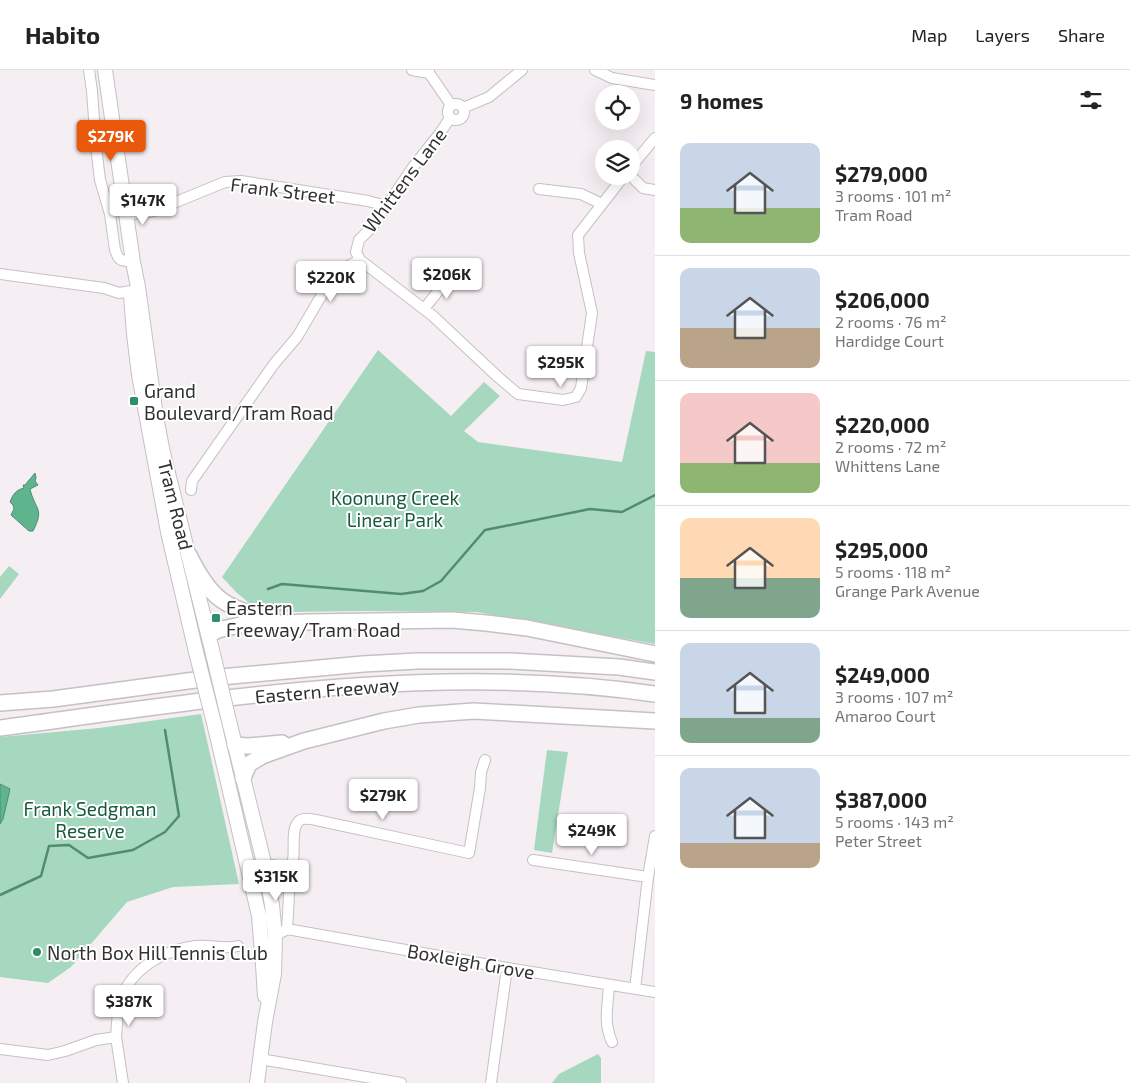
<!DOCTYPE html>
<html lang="en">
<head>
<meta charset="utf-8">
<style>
  :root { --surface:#fff; --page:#f6f6f6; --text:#222; --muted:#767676; --line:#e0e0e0; --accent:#ea580c }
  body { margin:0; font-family:"Exo 2",sans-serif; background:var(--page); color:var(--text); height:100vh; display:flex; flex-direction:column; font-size:19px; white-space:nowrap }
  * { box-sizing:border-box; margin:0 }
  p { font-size:16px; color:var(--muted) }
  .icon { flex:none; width:28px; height:28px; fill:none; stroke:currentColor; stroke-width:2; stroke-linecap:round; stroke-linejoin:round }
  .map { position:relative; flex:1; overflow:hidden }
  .side { display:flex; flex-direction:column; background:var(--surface); width:475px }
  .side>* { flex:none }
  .controls { position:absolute; left:595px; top:15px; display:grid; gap:10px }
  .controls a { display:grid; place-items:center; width:45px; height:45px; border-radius:50%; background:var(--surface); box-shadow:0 5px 20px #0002; font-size:25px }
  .price { position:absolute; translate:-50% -42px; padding:0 11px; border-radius:5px; background:#fff; color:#222; font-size:16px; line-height:32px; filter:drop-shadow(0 1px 2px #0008) }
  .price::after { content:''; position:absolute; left:50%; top:30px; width:15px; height:11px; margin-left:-8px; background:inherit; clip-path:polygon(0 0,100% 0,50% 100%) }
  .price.on { background:var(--accent); color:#fff }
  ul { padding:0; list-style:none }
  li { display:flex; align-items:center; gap:15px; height:125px; padding:0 25px }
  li+li { border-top:1px solid var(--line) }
  li span { display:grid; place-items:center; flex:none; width:140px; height:100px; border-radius:10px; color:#555 }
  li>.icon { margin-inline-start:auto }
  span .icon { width:60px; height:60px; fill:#fffc; stroke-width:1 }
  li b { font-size:21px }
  h2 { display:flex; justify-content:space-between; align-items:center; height:60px; padding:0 25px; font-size:21px }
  header { display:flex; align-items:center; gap:30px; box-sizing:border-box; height:70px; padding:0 25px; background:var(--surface); border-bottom:1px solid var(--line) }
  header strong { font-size:24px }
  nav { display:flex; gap:28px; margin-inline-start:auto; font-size:18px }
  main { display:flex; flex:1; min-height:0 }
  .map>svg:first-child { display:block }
  .green { fill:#a5d8be }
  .water { fill:#5eb48d; stroke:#518c71 }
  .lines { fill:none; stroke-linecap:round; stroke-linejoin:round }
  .stream { stroke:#518c71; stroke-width:2.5 }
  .minor-casing { stroke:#c6c0c4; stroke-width:12 }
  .major-casing { stroke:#c6c0c4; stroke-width:16 }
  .highway-casing { stroke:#c6c0c4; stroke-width:18 }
  .minor { stroke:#fff; stroke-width:10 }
  .major { stroke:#fff; stroke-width:14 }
  .highway { stroke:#fff; stroke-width:15 }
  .major-bridge-casing { stroke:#c6c0c4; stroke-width:16; stroke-linecap:butt }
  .major-bridge { stroke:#fff; stroke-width:14 }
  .poi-dot { fill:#2e8e67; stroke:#fff; stroke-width:2 }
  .labels { text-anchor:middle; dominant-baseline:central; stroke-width:4; stroke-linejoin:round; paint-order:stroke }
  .street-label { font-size:19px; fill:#323031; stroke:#fff }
  .poi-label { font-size:19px; fill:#323031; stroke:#fff; text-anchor:start }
  .park-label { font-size:19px; fill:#17593f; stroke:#fff }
</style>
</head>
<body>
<header>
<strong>Habito</strong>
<nav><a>Map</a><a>Layers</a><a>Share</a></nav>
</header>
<main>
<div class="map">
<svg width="655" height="1013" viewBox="0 0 655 1013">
  <rect width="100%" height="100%" fill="#f5eef2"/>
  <path class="green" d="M 378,280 L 451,346 L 484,312 L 500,326 L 464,361 L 478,372 L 622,392 L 646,281 L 655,282 L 655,574 L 477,542 L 362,541 L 287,542 L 265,540 L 249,533 L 237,523 L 222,507 Z
    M 9,496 L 19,504 L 0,529 L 0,507 Z
    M 201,644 L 239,814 L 173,817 L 127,832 L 71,897 L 48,913 L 0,907 L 0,667 L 99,658 Z
    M 547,680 L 568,682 L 552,783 L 534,780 Z
    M 598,984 L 601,988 L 601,1013 L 552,1013 L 559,1004 Z"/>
  <path class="water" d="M 35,403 L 36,408 L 35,411 L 38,415 L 30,419 C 35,440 45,438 33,461 L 29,461 L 11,445 L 14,439 L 13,435 L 10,432 C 13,424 16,420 24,418 L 23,415 L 25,415 Z
    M 0,714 L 10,719 L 3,749 L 0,754 Z"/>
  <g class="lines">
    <path class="stream" d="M 268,519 L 282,514 L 401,524 L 423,521 L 441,511 L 485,460 L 590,439 L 622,442 L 655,425
      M 0,825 L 41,806 L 49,776 L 69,775 L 88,788 L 133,780 L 165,762 L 179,746 L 165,660"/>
    <defs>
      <path id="minor" d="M 89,0 L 92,21 L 96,76 L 100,110 L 110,144 L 115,180 L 118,187 L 121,190 L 133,192
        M 412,0 L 429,3
        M 429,0 L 429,3 L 451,35
        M 595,0 L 612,8 L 655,15
        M448 42a8 8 0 1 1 16 0a8 8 0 1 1-16 0Z
        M 463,38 L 489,27 L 522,0
        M 631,97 L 655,68
        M 631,106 L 643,118 L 655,120
        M 539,119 L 581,124 L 602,134
        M 126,145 L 154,141 L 225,112 L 241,111 L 368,131 L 386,136
        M 360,190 L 433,246 L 498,307 L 518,324 L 563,330 L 576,327 L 581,318 L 592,243 L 579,183 L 578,165 L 624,106
        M 0,204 L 104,218 L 119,223 L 131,221
        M 424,239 L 451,205
        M 191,420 L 192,411 L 274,294 L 297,267 L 327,216 L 346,197 L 360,190 L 356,182 L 359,170 L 373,156 L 413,97 L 440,63 L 450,48
        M 533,790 L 648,807
        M 265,797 C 275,793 282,796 288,805
        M 287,859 L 507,898 L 655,922
        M 275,866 L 284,861 L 287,859 C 288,845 289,830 289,816 C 289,813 288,808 288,805 C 289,800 293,795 293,790 C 295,780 291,760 298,752 C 302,747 311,749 316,750 L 469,783 L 480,718 L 481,702 L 485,690
        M 609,915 C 608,936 603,952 612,972
        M 635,919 L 648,807 L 655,766
        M 116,967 L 123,1013
        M 0,979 L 48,985 L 65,981 L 96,970 L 116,967 C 117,955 117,942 121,929 C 132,898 164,880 195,876 C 210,874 224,880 238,876
        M 260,989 L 401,1013
        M 491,1013 L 507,898"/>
      <path id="major" d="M 105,0 L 133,192 L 138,217 L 156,347 L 163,383 L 212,580
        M 131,226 L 134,264 L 139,305 L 168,462 L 196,582
        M 230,655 L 265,797 L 272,835 L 275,866 L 274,904 L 265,952 L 257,1013
        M 215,657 L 259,846 L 263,895 L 265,926"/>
      <path id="highway" d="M 189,485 C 210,528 225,540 273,548
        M 209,565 L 218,560 L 240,555 L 307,552 L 452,550 L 486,553 L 527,558 L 655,584
        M 0,633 L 53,629 L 210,608 L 363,594 L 417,591 L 510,591 L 619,597 L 655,602
        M 0,658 C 216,629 437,592 655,624
        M 235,675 L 248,676 L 282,673
        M 243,708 L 249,694 L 262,686 L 304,671 L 384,651 L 419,645 L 474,641 L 655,651"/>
    </defs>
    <use href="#minor" class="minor-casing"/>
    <use href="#major" class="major-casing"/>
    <use href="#highway" class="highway-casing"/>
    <use href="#minor" class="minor"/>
    <use href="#major" class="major"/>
    <use href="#highway" class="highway"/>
    <defs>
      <path id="major-bridge" d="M 212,580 L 230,655
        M 196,582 L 215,657"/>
    </defs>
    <use href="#major-bridge" class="major-bridge-casing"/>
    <use href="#major-bridge" class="major-bridge"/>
  </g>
  <g class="poi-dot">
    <rect x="129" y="326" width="10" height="10" rx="2.5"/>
    <rect x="211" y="543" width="10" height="10" rx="2.5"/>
    <circle cx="37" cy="882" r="5"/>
  </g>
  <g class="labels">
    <g class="street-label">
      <text transform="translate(404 110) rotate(-53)">Whittens Lane</text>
      <text transform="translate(283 120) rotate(7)">Frank Street</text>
      <text transform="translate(176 435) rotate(76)">Tram Road</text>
      <text transform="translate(327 620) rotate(-5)">Eastern Freeway</text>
      <text transform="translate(471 891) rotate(10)">Boxleigh Grove</text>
    </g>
    <g class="poi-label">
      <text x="144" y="320">Grand<tspan x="144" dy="22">Boulevard/Tram Road</tspan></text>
      <text x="226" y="537">Eastern<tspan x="226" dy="22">Freeway/Tram Road</tspan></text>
      <text x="47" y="882">North Box Hill Tennis Club</text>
    </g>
    <g class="park-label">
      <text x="395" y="427">Koonung Creek<tspan x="395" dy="22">Linear Park</tspan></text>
      <text x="90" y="738">Frank Sedgman<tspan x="90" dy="22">Reserve</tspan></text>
    </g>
  </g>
</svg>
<div class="controls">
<a><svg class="icon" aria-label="locate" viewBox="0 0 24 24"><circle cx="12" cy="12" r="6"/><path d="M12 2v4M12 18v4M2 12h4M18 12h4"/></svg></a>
<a><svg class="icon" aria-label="layers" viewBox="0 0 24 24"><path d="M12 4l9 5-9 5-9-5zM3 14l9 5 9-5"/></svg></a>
</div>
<b class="price on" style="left:111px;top:92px">$279K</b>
<b class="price" style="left:143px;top:156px">$147K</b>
<b class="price" style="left:447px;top:230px">$206K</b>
<b class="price" style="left:331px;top:233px">$220K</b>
<b class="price" style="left:561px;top:318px">$295K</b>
<b class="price" style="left:383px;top:751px">$279K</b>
<b class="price" style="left:592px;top:786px">$249K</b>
<b class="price" style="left:276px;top:832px">$315K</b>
<b class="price" style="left:129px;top:957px">$387K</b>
</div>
<section class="side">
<h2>9 homes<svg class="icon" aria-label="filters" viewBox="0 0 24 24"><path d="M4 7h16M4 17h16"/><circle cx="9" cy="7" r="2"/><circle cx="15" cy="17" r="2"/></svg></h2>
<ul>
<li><span style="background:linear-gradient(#c9d6e8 65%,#8fb573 0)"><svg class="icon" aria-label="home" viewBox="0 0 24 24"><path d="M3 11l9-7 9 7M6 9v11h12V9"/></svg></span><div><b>$279,000</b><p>3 rooms · 101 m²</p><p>Tram Road</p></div></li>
<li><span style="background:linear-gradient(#c9d6e8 60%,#b9a48a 0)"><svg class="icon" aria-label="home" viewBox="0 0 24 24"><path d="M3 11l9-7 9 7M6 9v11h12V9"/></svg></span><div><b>$206,000</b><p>2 rooms · 76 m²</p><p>Hardidge Court</p></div></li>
<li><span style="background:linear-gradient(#f6c9c9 70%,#8fb573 0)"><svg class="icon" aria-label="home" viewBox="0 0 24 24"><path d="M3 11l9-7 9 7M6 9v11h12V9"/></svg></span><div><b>$220,000</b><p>2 rooms · 72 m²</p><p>Whittens Lane</p></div></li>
<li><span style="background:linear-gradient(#ffd9b3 60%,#7fa58c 0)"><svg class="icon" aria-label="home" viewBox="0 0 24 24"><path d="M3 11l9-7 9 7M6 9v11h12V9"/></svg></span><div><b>$295,000</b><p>5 rooms · 118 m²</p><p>Grange Park Avenue</p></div></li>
<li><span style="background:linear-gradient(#c9d6e8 75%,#7fa58c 0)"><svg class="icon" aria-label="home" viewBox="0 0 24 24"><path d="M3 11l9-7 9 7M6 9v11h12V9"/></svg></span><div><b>$249,000</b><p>3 rooms · 107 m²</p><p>Amaroo Court</p></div></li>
<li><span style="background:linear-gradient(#c9d6e8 75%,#b9a48a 0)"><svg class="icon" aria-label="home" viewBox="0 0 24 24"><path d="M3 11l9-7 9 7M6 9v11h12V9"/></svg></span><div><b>$387,000</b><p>5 rooms · 143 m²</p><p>Peter Street</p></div></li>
</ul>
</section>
</main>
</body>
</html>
